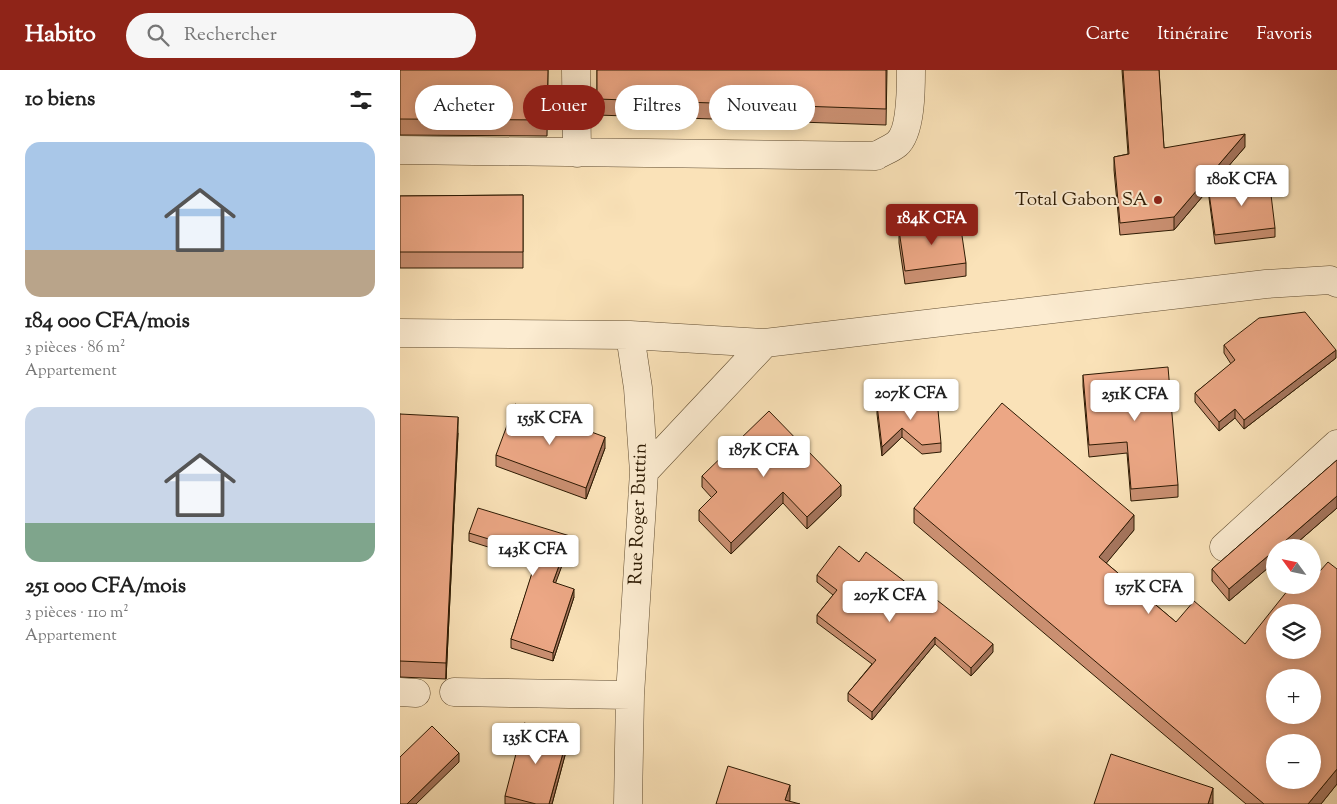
<!DOCTYPE html>
<html lang="fr">
<head>
<meta charset="utf-8">
<style>
  :root { --surface:#fff; --page:#f6f6f6; --text:#222; --muted:#767676; --accent:#8f2418 }
  body { margin:0; font-family:"Sorts Mill Goudy",serif; background:var(--page); color:var(--text); height:100vh; display:flex; flex-direction:column; font-size:19px; white-space:nowrap }
  * { box-sizing:border-box; margin:0 }
  p { font-size:16px; color:var(--muted) }
  .icon { flex:none; width:28px; height:28px; fill:none; stroke:currentColor; stroke-width:2; stroke-linecap:round; stroke-linejoin:round }
  .map { position:relative; flex:1; overflow:hidden }
  .sheet { display:flex; flex-direction:column; background:var(--surface); width:400px }
  .sheet>* { flex:none }
  .hud { position:absolute; left:15px; top:15px; width:475px; height:45px; display:flex; gap:10px }
  .needle { width:32px; rotate:303deg }
  .fabs { position:absolute; left:866px; top:469px; display:grid; gap:10px }
  .fabs a { display:grid; place-items:center; width:55px; height:55px; border-radius:50%; background:var(--surface); box-shadow:0 2px 12px #0003; font-size:25px }
  .price { position:absolute; translate:-50% -42px; padding:0 11px; border-radius:5px; background:#fff; color:#222; font-size:16px; line-height:32px; filter:drop-shadow(0 1px 2px #0008) }
  .price::after { content:''; position:absolute; left:50%; top:30px; width:15px; height:11px; margin-left:-8px; background:inherit; clip-path:polygon(0 0,100% 0,50% 100%) }
  .price.selected { background:var(--accent); color:#fff }
  ul { padding:0; list-style:none }
  li { display:grid; align-content:center; gap:10px; height:265px; padding:0 25px }
  li span { display:grid; place-items:center; height:155px; border-radius:15px; color:#555 }
  li>.icon { margin-inline-start:auto }
  span .icon { width:90px; height:90px; fill:#fffc; stroke-width:1 }
  li b { font-size:21px }
  h2 { display:flex; justify-content:space-between; align-items:center; height:60px; padding:0 25px; font-size:21px }
  .chip { padding:0 18px; border-radius:22px; background:var(--surface); box-shadow:0 2px 12px #0003; font-size:18px; line-height:45px }
  .chip.selected { background:var(--accent); color:#fff }
  header { display:flex; align-items:center; gap:30px; box-sizing:border-box; height:70px; padding:0 25px; background:var(--accent); color:#fff }
  header strong { font-size:24px }
  nav { display:flex; gap:28px; margin-inline-start:auto; font-size:18px }
  .search { width:350px; height:45px; background:var(--page); display:flex; align-items:center; gap:12px; box-sizing:border-box; padding:0 18px; border-radius:28px; color:var(--muted); font-size:19px }
  main { display:flex; flex:1; min-height:0 }
  .map>svg:first-child { display:block }
  .lines { fill:none; stroke-linecap:round; stroke-linejoin:round }
  .minor-casing { stroke:#604c30; stroke-width:29 }
  .minor { stroke:#fcecd1; stroke-width:28 }
  .wall { fill:#cb9072; stroke:#2d1a03 }
  .shaded-wall { fill:#a5755d; stroke:#2d1a03 }
  .building { fill:#eca785; stroke:#2d1a03; fill-rule:evenodd }
  .poi-dot { fill:#8f2418; stroke:#fcecd1; stroke-width:2 }
  .labels { text-anchor:middle; dominant-baseline:central; stroke-width:4; stroke-linejoin:round; paint-order:stroke }
  .poi-label { font-size:19px; fill:#2d1a03; stroke:#fcecd1; text-anchor:end }
  .street-label { font-size:19px; fill:#2d1a03; stroke:#fcecd1 }
</style>
</head>
<body>
<header>
<strong>Habito</strong>
<div class="search"><svg class="icon" aria-label="search" viewBox="0 0 24 24"><circle cx="10" cy="10" r="6"/><path d="M15 15l6 6"/></svg>Rechercher</div>
<nav><a>Carte</a><a>Itinéraire</a><a>Favoris</a></nav>
</header>
<main>
<section class="sheet">
<h2>10 biens<svg class="icon" aria-label="filters" viewBox="0 0 24 24"><path d="M4 7h16M4 17h16"/><circle cx="9" cy="7" r="2"/><circle cx="15" cy="17" r="2"/></svg></h2>
<ul>
<li><span style="background:linear-gradient(#a9c7e8 70%,#b9a48a 0)"><svg class="icon" aria-label="home" viewBox="0 0 24 24"><path d="M3 11l9-7 9 7M6 9v11h12V9"/></svg></span><div><b>184 000 CFA/mois</b><p>3 pièces · 86 m²</p><p>Appartement</p></div></li>
<li><span style="background:linear-gradient(#c9d6e8 75%,#7fa58c 0)"><svg class="icon" aria-label="home" viewBox="0 0 24 24"><path d="M3 11l9-7 9 7M6 9v11h12V9"/></svg></span><div><b>251 000 CFA/mois</b><p>3 pièces · 110 m²</p><p>Appartement</p></div></li>
</ul>
</section>
<div class="map">
<svg width="937" height="734" viewBox="0 0 937 734">
  <rect width="100%" height="100%" fill="#fae2b8"/>
  <filter id="stains"><feTurbulence type="fractalNoise" baseFrequency=".004" numOctaves="4"/><feColorMatrix values="0 0 0 0 .2 0 0 0 0 .09 0 0 0 0 .02 0 0 0 .5 -.17"/></filter>
  <radialGradient id="worn" r=".72"><stop offset=".6" stop-color="#630" stop-opacity="0"/><stop offset="1" stop-color="#630" stop-opacity=".3"/></radialGradient>
  <g class="lines">
    <defs>
      <path id="minor" d="M 176,0 L 177,83
        M 0,80 L 476,86 C 482,82 491,79 497,74 C 511,62 511,18 511,0
        M 0,263 L 230,265 L 365,273 L 866,214 L 930,210 L 937,213
        M 244,402 L 365,273
        M 824,477 L 937,374
        M 0,622 L 16,623
        M 54,622 L 230,625
        M 228,734 L 230,625 L 244,402 L 238,318 L 230,265"/>
    </defs>
    <use href="#minor" class="minor-casing"/>
    <use href="#minor" class="minor"/>
  </g>
  <path class="wall" d="M 0,0 L 148,0 L 147,66 L 0,65 Z
    M 197,0 L 487,0 L 486,55 L 197,45 Z
    M 722,0 L 759,0 L 764,78 L 845,77 L 812,115 L 875,158 L 875,167 L 815,174 L 808,120 L 774,160 L 720,165 L 714,100 L 714,87 L 728,84 Z
    M 123,125 L 123,198 L 0,198 L 0,126 Z
    M 499,160 L 566,193 L 566,206 L 505,214 L 499,173 Z
    M 824,275 L 936,288 L 844,359 L 835,348 L 819,361 L 795,332 L 795,323 L 831,294 L 824,283 Z
    M 683,305 L 778,415 L 778,427 L 731,431 L 727,383 L 689,387 L 683,316 Z
    M 477,335 L 541,373 L 541,382 L 522,384 L 502,367 L 482,386 L 477,344 Z
    M 0,344 L 58,363 L 46,609 L 0,607 Z
    M 205,378 L 186,429 L 96,396 L 96,385 Z
    M 937,390 L 937,438 L 891,478 L 875,478 L 875,492 L 829,531 L 812,511 L 812,499 Z
    M 302,406 L 441,426 L 407,459 L 383,433 L 331,484 L 299,451 L 299,440 L 312,428 L 302,417 Z
    M 514,438 L 734,460 L 706,493 L 776,552 L 845,574 L 902,522 L 937,499 L 937,714 L 921,734 L 846,734 L 514,453 Z
    M 69,463 L 170,474 L 155,513 L 174,527 L 153,591 L 111,578 L 111,569 L 136,492 L 69,471 Z
    M 459,492 L 593,582 L 571,606 L 535,574 L 472,650 L 448,631 L 448,623 L 472,594 L 417,553 L 417,545 L 433,525 L 417,512 L 417,505 Z
    M 168,674 L 152,734 L 105,734 L 105,726 Z"/>
  <path class="shaded-wall" d="M 845,64 L 845,77 L 809,119 L 808,116 L 808,120 L 774,160 L 774,147 Z
    M 936,280 L 936,288 L 844,359 L 844,350 Z
    M 835,339 L 835,348 L 819,361 L 819,352 Z
    M 58,347 L 58,363 L 46,609 L 46,593 Z
    M 502,358 L 502,367 L 482,386 L 482,377 Z
    M 205,367 L 205,378 L 186,429 L 186,418 Z
    M 441,415 L 441,426 L 407,459 L 407,447 Z
    M 383,422 L 383,433 L 331,484 L 331,473 Z
    M 937,426 L 937,438 L 891,478 L 877,478 Z
    M 734,445 L 734,460 L 699,502 L 699,487 Z
    M 170,466 L 170,474 L 153,520 L 153,512 Z
    M 875,480 L 875,492 L 829,531 L 829,519 Z
    M 174,519 L 174,527 L 153,591 L 153,583 Z
    M 535,567 L 535,574 L 472,650 L 472,642 Z
    M 593,574 L 593,582 L 571,606 L 571,598 Z
    M 168,665 L 168,674 L 152,734 L 149,734 Z
    M 59,683 L 59,692 L 16,734 L 7,734 Z
    M 937,699 L 937,714 L 921,734 L 908,734 Z
    M 390,715 L 390,730 L 388,734 L 385,730 Z
    M 813,718 L 813,734 L 808,734 Z"/>
  <path class="building" d="M 0,0 L 148,0 L 147,50 L 0,49 Z
    M 197,0 L 486,0 L 486,39 L 197,29 Z
    M 723,0 L 759,0 L 764,78 L 845,64 L 774,147 L 720,153 L 714,87 L 729,84 Z
    M 869,108 L 875,158 L 815,165 L 808,116 Z
    M 123,125 L 123,182 L 0,182 L 0,126 Z
    M 560,152 L 566,193 L 505,201 L 499,160 Z
    M 905,242 L 936,280 L 844,350 L 835,339 L 819,352 L 795,323 L 835,290 L 824,275 L 859,248 Z
    M 768,297 L 778,415 L 731,419 L 727,372 L 689,375 L 683,305 Z
    M 537,329 L 541,373 L 522,375 L 502,358 L 482,377 L 477,335 Z
    M 602,333 L 734,445 L 699,487 L 776,552 L 794,531 L 845,574 L 892,515 L 902,522 L 908,515 L 912,515 L 912,510 L 928,492 L 937,499 L 937,699 L 908,734 L 864,734 L 514,438 ZM 875,542 L 912,542 L 912,580 L 875,580 ZM 875,608 L 912,608 L 912,645 L 875,645 ZM 875,672 L 912,672 L 912,710 L 875,710 Z
    M 115,334 L 205,367 L 186,418 L 96,385 Z
    M 369,341 L 441,415 L 407,447 L 383,422 L 331,473 L 299,440 L 317,422 L 302,406 Z
    M 0,344 L 58,347 L 46,593 L 0,591 Z
    M 937,390 L 937,426 L 877,478 L 875,478 L 875,480 L 829,519 L 812,499 Z
    M 78,438 L 170,466 L 153,512 L 174,519 L 153,583 L 111,569 L 138,484 L 69,463 Z
    M 439,476 L 459,492 L 466,482 L 516,520 L 519,516 L 593,574 L 571,598 L 535,567 L 472,642 L 448,623 L 476,590 L 417,545 L 437,520 L 417,505 Z
    M 124,653 L 168,665 L 149,734 L 136,734 L 105,726 Z
    M 32,656 L 59,683 L 7,734 L 0,734 L 0,687 Z
    M 711,684 L 813,718 L 808,734 L 694,734 Z
    M 328,696 L 390,715 L 385,730 L 400,734 L 316,734 Z"/>
  <circle class="poi-dot" cx="758" cy="130" r="5"/>
  <g class="labels">
    <g class="poi-label">
      <text x="748" y="130">Total Gabon SA</text>
    </g>
    <g class="street-label">
      <text transform="translate(239 444) rotate(-88)">Rue Roger Buttin</text>
    </g>
  </g>
  <rect width="100%" height="100%" filter="url(#stains)"/>
  <rect width="100%" height="100%" fill="url(#worn)"/>
</svg>
<div class="fabs">
<a><svg class="needle" viewBox="-14 -14 28 28"><path d="M0-13l5 13h-10z" fill="#e53935"/><path d="M0 13l5-13h-10z" fill="#767676"/></svg></a>
<a><svg class="icon" aria-label="layers" viewBox="0 0 24 24"><path d="M12 4l9 5-9 5-9-5zM3 14l9 5 9-5"/></svg></a>
<a>+</a>
<a>−</a>
</div>
<b class="price" style="left:842px;top:137px">180K CFA</b>
<b class="price selected" style="left:532px;top:176px">184K CFA</b>
<b class="price" style="left:511px;top:351px">207K CFA</b>
<b class="price" style="left:735px;top:352px">251K CFA</b>
<b class="price" style="left:150px;top:376px">155K CFA</b>
<b class="price" style="left:364px;top:408px">187K CFA</b>
<b class="price" style="left:133px;top:507px">143K CFA</b>
<b class="price" style="left:749px;top:545px">157K CFA</b>
<b class="price" style="left:490px;top:553px">207K CFA</b>
<b class="price" style="left:136px;top:695px">135K CFA</b>
<div class="hud">
<a class="chip">Acheter</a>
<a class="chip selected">Louer</a>
<a class="chip">Filtres</a>
<a class="chip">Nouveau</a>
</div>
</div>
</main>
</body>
</html>
